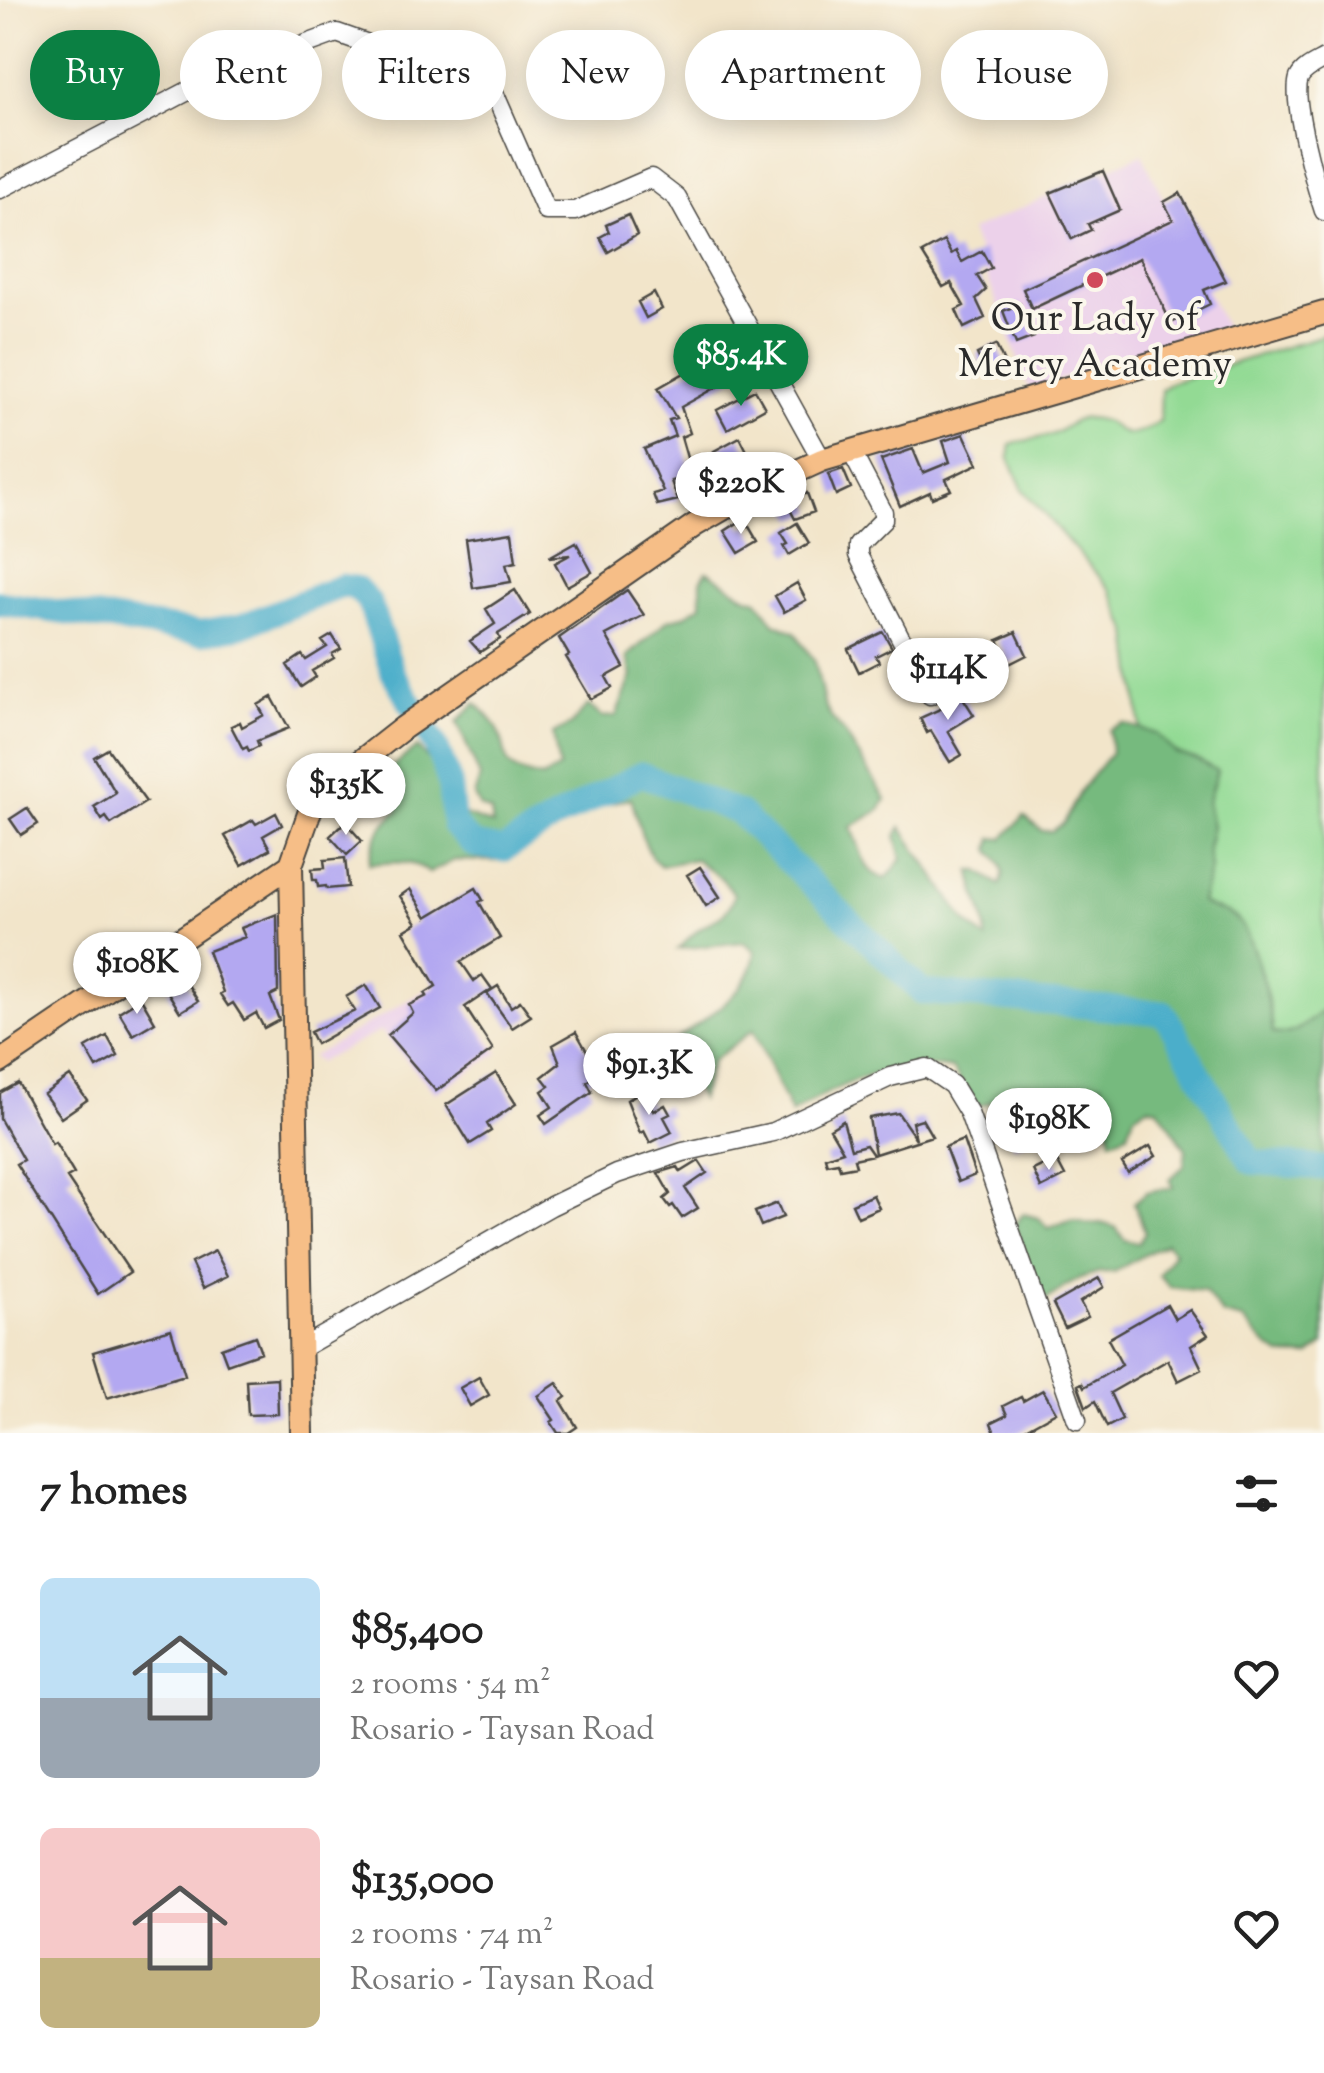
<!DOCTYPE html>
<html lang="en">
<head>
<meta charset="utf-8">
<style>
  :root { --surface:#fff; --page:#f6f6f6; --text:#222; --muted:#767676; --accent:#0b8043 }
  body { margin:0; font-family:"Sorts Mill Goudy",serif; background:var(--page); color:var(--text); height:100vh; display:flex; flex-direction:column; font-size:38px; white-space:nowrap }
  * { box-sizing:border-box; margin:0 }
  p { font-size:32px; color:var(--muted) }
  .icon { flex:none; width:55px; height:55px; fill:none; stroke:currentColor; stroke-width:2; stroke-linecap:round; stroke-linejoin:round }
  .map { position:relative; height:1433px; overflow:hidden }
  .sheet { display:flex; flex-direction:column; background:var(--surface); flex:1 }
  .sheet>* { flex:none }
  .hud { position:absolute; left:30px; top:30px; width:1265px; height:90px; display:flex; gap:20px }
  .price { position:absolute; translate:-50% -85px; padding:0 22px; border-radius:35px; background:#fff; color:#222; font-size:32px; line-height:65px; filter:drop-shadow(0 2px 5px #0008) }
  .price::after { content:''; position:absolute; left:50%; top:60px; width:30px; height:22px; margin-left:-15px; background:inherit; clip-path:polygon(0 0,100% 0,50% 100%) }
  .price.on { background:var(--accent); color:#fff }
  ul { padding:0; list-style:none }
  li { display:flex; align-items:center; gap:30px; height:250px; padding:0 40px }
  li span { display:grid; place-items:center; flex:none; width:280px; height:200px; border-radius:15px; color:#555 }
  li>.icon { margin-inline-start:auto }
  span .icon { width:120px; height:120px; fill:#fffc; stroke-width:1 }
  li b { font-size:42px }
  h2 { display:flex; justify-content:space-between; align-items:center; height:120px; padding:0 40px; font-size:42px }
  .chip { padding:0 35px; border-radius:45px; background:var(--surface); box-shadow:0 5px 25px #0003; font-size:35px; line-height:90px }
  .chip.on { background:var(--accent); color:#fff }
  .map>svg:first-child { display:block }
  .built { fill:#ecd1ea }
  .green { fill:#93da94; stroke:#5f8260; stroke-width:2.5 }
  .forest { fill:#76ba7e; stroke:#507254; stroke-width:2.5 }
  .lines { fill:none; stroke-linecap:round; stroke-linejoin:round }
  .river { stroke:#4baeca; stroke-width:25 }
  .building { fill:#b3a8f1 }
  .minor-casing { stroke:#494743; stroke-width:21 }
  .major-casing { stroke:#494743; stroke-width:26 }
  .minor { stroke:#fff; stroke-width:18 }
  .major { stroke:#f6be87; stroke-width:22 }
  .poi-dot { fill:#d1495b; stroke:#fbf7ec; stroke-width:4 }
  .labels { text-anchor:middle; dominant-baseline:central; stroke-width:8; stroke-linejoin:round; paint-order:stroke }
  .poi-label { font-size:40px; fill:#2b2b2b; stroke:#fbf7ec }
</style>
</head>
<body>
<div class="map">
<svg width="1324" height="1433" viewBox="0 0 1324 1433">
  <rect width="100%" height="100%" fill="#fbf7ec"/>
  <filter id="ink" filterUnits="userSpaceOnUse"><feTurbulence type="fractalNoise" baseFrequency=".01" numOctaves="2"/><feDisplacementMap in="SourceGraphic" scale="20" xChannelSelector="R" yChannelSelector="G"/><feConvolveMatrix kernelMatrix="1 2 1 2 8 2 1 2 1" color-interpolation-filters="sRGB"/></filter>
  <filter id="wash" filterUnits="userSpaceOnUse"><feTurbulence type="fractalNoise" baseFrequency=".0048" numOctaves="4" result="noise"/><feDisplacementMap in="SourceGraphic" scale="40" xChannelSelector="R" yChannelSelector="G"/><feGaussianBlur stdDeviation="2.25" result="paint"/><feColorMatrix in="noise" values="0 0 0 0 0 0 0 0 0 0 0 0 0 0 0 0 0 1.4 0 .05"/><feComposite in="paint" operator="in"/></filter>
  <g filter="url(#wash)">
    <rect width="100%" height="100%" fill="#f2e5ca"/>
    <path class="built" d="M 1142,154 L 1226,330 L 1029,389 L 970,231 Z
      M 445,979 L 499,1053 L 435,1093 L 381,1031 L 319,1062 L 311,1057 Z"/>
    <path class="green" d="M 1324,335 L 1324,1009 C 1308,1022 1294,1038 1273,1033 C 1271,1007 1254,935 1236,919 C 1227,910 1214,912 1201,902 L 1210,868 L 1207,849 L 1212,826 L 1207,804 L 1217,771 C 1204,763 1189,761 1177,753 C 1161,744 1161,735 1141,729 L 1129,633 L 1111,590 L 1023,490 L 1009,457 L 1011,445 C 1025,439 1037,440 1051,435 C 1064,431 1072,418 1087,418 C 1124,419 1115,452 1160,421 L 1161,390 L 1170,383 Z"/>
    <path class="forest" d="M 707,571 L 745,596 L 758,600 L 774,623 L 795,632 L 815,662 L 824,703 L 831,717 L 844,732 L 886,799 L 880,810 L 851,827 C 863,849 860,872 886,879 L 902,859 L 896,836 L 901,827 L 966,922 L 986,939 C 988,916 973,895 971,871 L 979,871 L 1000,885 C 1008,870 1000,862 990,850 L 993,838 L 1003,839 L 1024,816 L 1042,831 L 1052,831 L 1064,823 L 1083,787 L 1111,753 L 1109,730 L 1123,723 L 1157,734 L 1176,753 L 1198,760 L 1217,771 L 1207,804 L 1212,826 L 1207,849 L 1210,868 L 1201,902 C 1214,912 1227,910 1236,918 C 1254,935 1271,1007 1273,1033 C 1294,1038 1308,1022 1324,1009 L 1324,1344 L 1309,1356 L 1281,1355 L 1267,1346 L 1243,1320 L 1223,1315 L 1204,1291 L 1170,1287 L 1159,1275 L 1174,1252 L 1166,1243 L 1113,1272 L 1100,1272 L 1080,1278 L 1041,1303 L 1015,1225 L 1023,1214 L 1039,1218 L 1048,1228 L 1074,1220 L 1088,1224 L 1101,1223 L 1115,1227 L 1125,1240 L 1138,1243 L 1145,1232 L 1134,1203 L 1147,1192 L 1173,1187 L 1170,1179 L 1184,1166 L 1186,1149 L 1158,1108 L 1148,1106 L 1134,1115 L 1128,1133 L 1111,1140 L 1101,1083 L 1012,1096 L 978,1106 L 952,1069 C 897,1057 836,1085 791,1114 L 753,1030 L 712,1061 L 700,1099 L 672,1043 C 704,1018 752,994 755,951 L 744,942 L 678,949 C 684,943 691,936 698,930 C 714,918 730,916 734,894 L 722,879 L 695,859 L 661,866 L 652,858 L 642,836 L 631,798 L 591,807 L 498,861 L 455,860 L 429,873 C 413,858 390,863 369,864 C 372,842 382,823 398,810 L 397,787 L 391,768 L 417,747 L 439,771 L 444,791 L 452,805 L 462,814 L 493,825 L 491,812 L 480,807 L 474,796 L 480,777 L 457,722 L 476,703 C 482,710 493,719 497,728 C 513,761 494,768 542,778 L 559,768 L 553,734 L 571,725 L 588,705 L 602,717 L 616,716 L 632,676 L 627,657 L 668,620 L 683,616 L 701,605 L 701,581 Z"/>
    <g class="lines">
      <path class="river" d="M 0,603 L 200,633 L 241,626 L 342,586 L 356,588 L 369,602 L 393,673 L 436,746 L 449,780 L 454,826 L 474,845 L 503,850 L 556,818 L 641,774 L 739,813 L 922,992 L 1164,1013 L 1251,1162 L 1324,1168"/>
    </g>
    <g id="blocks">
      <path class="building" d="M 1103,171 L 1120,210 L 1088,224 L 1091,230 L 1072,239 L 1050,193 Z
        M 1180,193 L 1226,281 L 1204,290 L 1210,304 L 1171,323 L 1140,258 L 1032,309 L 1023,289 L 1173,220 L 1164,202 Z
        M 628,215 L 637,235 L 608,252 L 600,237 L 609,232 L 606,225 Z
        M 944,241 L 951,254 L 956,251 L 962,262 L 982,251 L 991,268 L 977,276 L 986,290 L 976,299 L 985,318 L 964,328 L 956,310 L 964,306 L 951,283 L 943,287 L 922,253 Z
        M 654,293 L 662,309 L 646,318 L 638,302 Z
        M 1020,304 L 1034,337 L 1016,344 L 1003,311 Z
        M 996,345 L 1005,365 L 986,374 L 977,354 Z
        M 727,358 L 737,376 L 681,407 L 690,433 L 681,437 L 692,475 L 671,481 L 678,500 L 657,505 L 653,494 L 663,491 L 644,449 L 675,436 L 669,420 L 676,418 L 658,388 L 709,359 L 713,366 Z
        M 755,390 L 765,408 L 727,429 L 717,410 Z
        M 964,434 L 978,464 L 946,479 L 951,490 L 932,498 L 930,492 L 900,506 L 881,460 L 913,449 L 923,473 L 950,462 L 943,441 Z
        M 740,437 L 748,453 L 741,456 L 742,459 L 722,466 L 714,451 Z
        M 843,469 L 851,488 L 836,495 L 828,474 Z
        M 796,491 L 798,497 L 807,493 L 814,512 L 795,519 L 783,496 Z
        M 739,522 L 743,528 L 748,525 L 758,542 L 739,553 L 725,531 Z
        M 797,523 L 809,543 L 789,555 L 784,546 L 788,544 L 781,533 Z
        M 512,532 L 516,562 L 506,564 L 511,582 L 473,588 L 466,539 Z
        M 576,542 L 592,572 L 567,586 L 555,563 L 570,555 L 549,557 Z
        M 797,583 L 806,600 L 784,612 L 775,596 Z
        M 515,590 L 530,614 L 498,634 L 500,639 L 480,652 L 470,641 L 495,624 L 486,609 Z
        M 627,590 L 644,615 L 606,635 L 624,667 L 606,677 L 612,688 L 591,699 L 566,657 L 569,655 L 559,638 Z
        M 883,632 L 892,648 L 876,656 L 879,662 L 859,672 L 848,649 Z
        M 1016,632 L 1027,655 L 1009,664 L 998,640 Z
        M 332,635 L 341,649 L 332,654 L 334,658 L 312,671 L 316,677 L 301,687 L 287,665 L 302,655 L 306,660 L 327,647 L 322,641 Z
        M 958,690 L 974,715 L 948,731 L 962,755 L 950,762 L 931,731 L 927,733 L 920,718 L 949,705 L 945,699 Z
        M 272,697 L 289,728 L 257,741 L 259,746 L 249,751 L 247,747 L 243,749 L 231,726 L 240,722 L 242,727 L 264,715 L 258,705 Z
        M 108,749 L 146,802 L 111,824 L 106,817 L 102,820 L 94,807 L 116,793 L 94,757 Z
        M 386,784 L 391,799 L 371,807 L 366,791 Z
        M 27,808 L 38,824 L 21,835 L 10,819 Z
        M 276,813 L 282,825 L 263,836 L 270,849 L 242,865 L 225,836 L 253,820 L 256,824 Z
        M 345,822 L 362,841 L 347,855 L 330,836 Z
        M 345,858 L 348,887 L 327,889 L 326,886 L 318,887 L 317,880 L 313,880 L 312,869 L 325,868 L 324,860 Z
        M 700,867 L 720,897 L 706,906 L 687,875 Z
        M 476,888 L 483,900 L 479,902 L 500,938 L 461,962 L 474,981 L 482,975 L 492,989 L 465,1007 L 493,1050 L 436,1091 L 388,1035 L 413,1013 L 409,1005 L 427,996 L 425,993 L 436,986 L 404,931 L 417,923 L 400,896 L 410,889 L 427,917 Z
        M 277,914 L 278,992 L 270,996 L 279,1020 L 264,1028 L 256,1013 L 244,1020 L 233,1003 L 228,1006 L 220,994 L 223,992 L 208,951 L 245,937 L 241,928 Z
        M 185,980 L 198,1001 L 180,1012 L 167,991 Z
        M 366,985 L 380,1008 L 316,1044 L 310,1032 L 355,1011 L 346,997 Z
        M 498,986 L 511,1007 L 520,1001 L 531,1016 L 512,1028 L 487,993 Z
        M 141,998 L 155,1022 L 133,1035 L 119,1012 Z
        M 576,1032 L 600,1074 L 587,1082 L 592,1092 L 546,1124 L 540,1115 L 552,1107 L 542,1091 L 549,1086 L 542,1077 L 560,1063 L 553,1045 Z
        M 107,1036 L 118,1056 L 97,1068 L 86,1048 Z
        M 496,1073 L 516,1104 L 487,1124 L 491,1131 L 470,1144 L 446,1105 Z
        M 70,1076 L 87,1100 L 61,1118 L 44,1094 Z
        M 18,1083 L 52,1144 L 55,1142 L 74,1174 L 67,1178 L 130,1272 L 98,1294 L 16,1164 L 23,1160 L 0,1119 L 0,1093 Z
        M 641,1091 L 654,1111 L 665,1105 L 670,1114 L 664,1117 L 672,1132 L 650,1143 L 644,1131 L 640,1133 L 627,1100 Z
        M 898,1113 L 916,1139 L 912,1122 L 922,1119 L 932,1136 L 875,1154 L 869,1118 Z
        M 1030,1116 L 1038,1136 L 1014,1146 L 1007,1125 Z
        M 843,1121 L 851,1149 L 866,1145 L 873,1155 L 854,1159 L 856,1166 L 840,1169 L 838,1162 L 827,1164 L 825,1157 L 843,1151 L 830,1129 Z
        M 963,1140 L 975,1175 L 958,1182 L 945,1147 Z
        M 1150,1146 L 1156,1156 L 1128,1173 L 1122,1163 Z
        M 1056,1159 L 1065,1176 L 1041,1188 L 1033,1170 Z
        M 699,1161 L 707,1173 L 685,1188 L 698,1208 L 682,1218 L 673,1205 L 670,1207 L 664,1199 L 670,1194 L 658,1173 L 678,1167 L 681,1172 Z
        M 873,1195 L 879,1208 L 858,1217 L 852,1204 Z
        M 777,1203 L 783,1217 L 761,1226 L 755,1212 Z
        M 215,1251 L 228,1276 L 203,1288 L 191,1263 Z
        M 1099,1278 L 1104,1287 L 1080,1302 L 1088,1317 L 1065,1328 L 1053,1304 Z
        M 1167,1305 L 1175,1319 L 1190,1310 L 1208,1335 L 1191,1346 L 1202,1369 L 1178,1381 L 1168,1360 L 1110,1393 L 1122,1419 L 1107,1427 L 1095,1401 L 1086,1407 L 1078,1385 L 1082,1383 L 1084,1387 L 1122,1365 L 1108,1339 Z
        M 171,1329 L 185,1375 L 107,1398 L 93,1352 Z
        M 255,1336 L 261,1352 L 227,1364 L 221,1348 Z
        M 479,1377 L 489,1395 L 470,1406 L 460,1388 Z
        M 277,1378 L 278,1414 L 248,1415 L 246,1380 Z
        M 557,1383 L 566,1397 L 561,1401 L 577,1427 L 568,1433 L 558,1433 L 551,1422 L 554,1420 L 538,1396 Z
        M 1043,1390 L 1056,1412 L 1018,1433 L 995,1433 L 991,1423 L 1007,1415 L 1003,1406 L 1021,1397 L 1023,1401 Z"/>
    </g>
  </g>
  <g filter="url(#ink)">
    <use href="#blocks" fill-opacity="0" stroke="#494743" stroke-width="2.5"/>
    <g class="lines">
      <defs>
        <path id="minor" d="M 1324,59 C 1315,64 1303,69 1299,78 C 1291,100 1316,187 1324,211
          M 0,189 L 213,78 L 337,33 L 492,88 L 546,211 L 575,211 L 651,178 L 677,198 L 822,460
          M 851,451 L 883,512 L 883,520 L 858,545 L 858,555 L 930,695
          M 300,1349 L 551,1206 L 617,1174 L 683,1152 L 773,1132 L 890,1077 L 927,1068 L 952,1085 L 969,1113 L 1077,1420"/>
        <path id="major" d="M 0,1062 L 291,865
          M 302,1433 L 291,865 L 315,797 L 403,728 L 695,525 L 756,490 L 822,460 L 1324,313"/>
      </defs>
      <use href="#minor" class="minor-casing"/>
      <use href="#major" class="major-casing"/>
      <use href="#minor" class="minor"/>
      <use href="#major" class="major"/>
    </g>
  </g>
  <circle class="poi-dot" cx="1095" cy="280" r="10"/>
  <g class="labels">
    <g class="poi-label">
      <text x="1095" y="320">Our Lady of<tspan x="1095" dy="46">Mercy Academy</tspan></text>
    </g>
  </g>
</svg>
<b class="price on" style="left:741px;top:409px">$85.4K</b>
<b class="price" style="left:741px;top:537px">$220K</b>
<b class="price" style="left:948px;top:723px">$114K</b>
<b class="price" style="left:346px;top:838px">$135K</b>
<b class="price" style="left:137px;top:1017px">$108K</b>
<b class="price" style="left:649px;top:1118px">$91.3K</b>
<b class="price" style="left:1049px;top:1173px">$198K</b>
<div class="hud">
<a class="chip on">Buy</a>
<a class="chip">Rent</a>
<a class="chip">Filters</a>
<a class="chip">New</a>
<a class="chip">Apartment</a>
<a class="chip">House</a>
</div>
</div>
<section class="sheet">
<h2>7 homes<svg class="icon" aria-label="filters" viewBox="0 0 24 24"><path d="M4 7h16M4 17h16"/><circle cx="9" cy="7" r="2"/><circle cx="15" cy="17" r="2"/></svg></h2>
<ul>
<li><span style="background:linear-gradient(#bfe0f5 60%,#9aa5b1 0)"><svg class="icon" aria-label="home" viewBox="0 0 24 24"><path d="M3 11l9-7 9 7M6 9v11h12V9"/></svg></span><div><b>$85,400</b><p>2 rooms · 54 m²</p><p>Rosario - Taysan Road</p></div><svg class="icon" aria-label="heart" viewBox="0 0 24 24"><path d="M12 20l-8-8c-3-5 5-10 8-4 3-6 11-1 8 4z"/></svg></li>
<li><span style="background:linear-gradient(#f6c9c9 65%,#c2b280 0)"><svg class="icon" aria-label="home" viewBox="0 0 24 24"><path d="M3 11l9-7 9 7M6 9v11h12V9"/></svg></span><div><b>$135,000</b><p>2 rooms · 74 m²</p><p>Rosario - Taysan Road</p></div><svg class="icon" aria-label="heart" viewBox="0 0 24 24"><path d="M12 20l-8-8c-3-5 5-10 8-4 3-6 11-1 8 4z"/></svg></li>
</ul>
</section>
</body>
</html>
